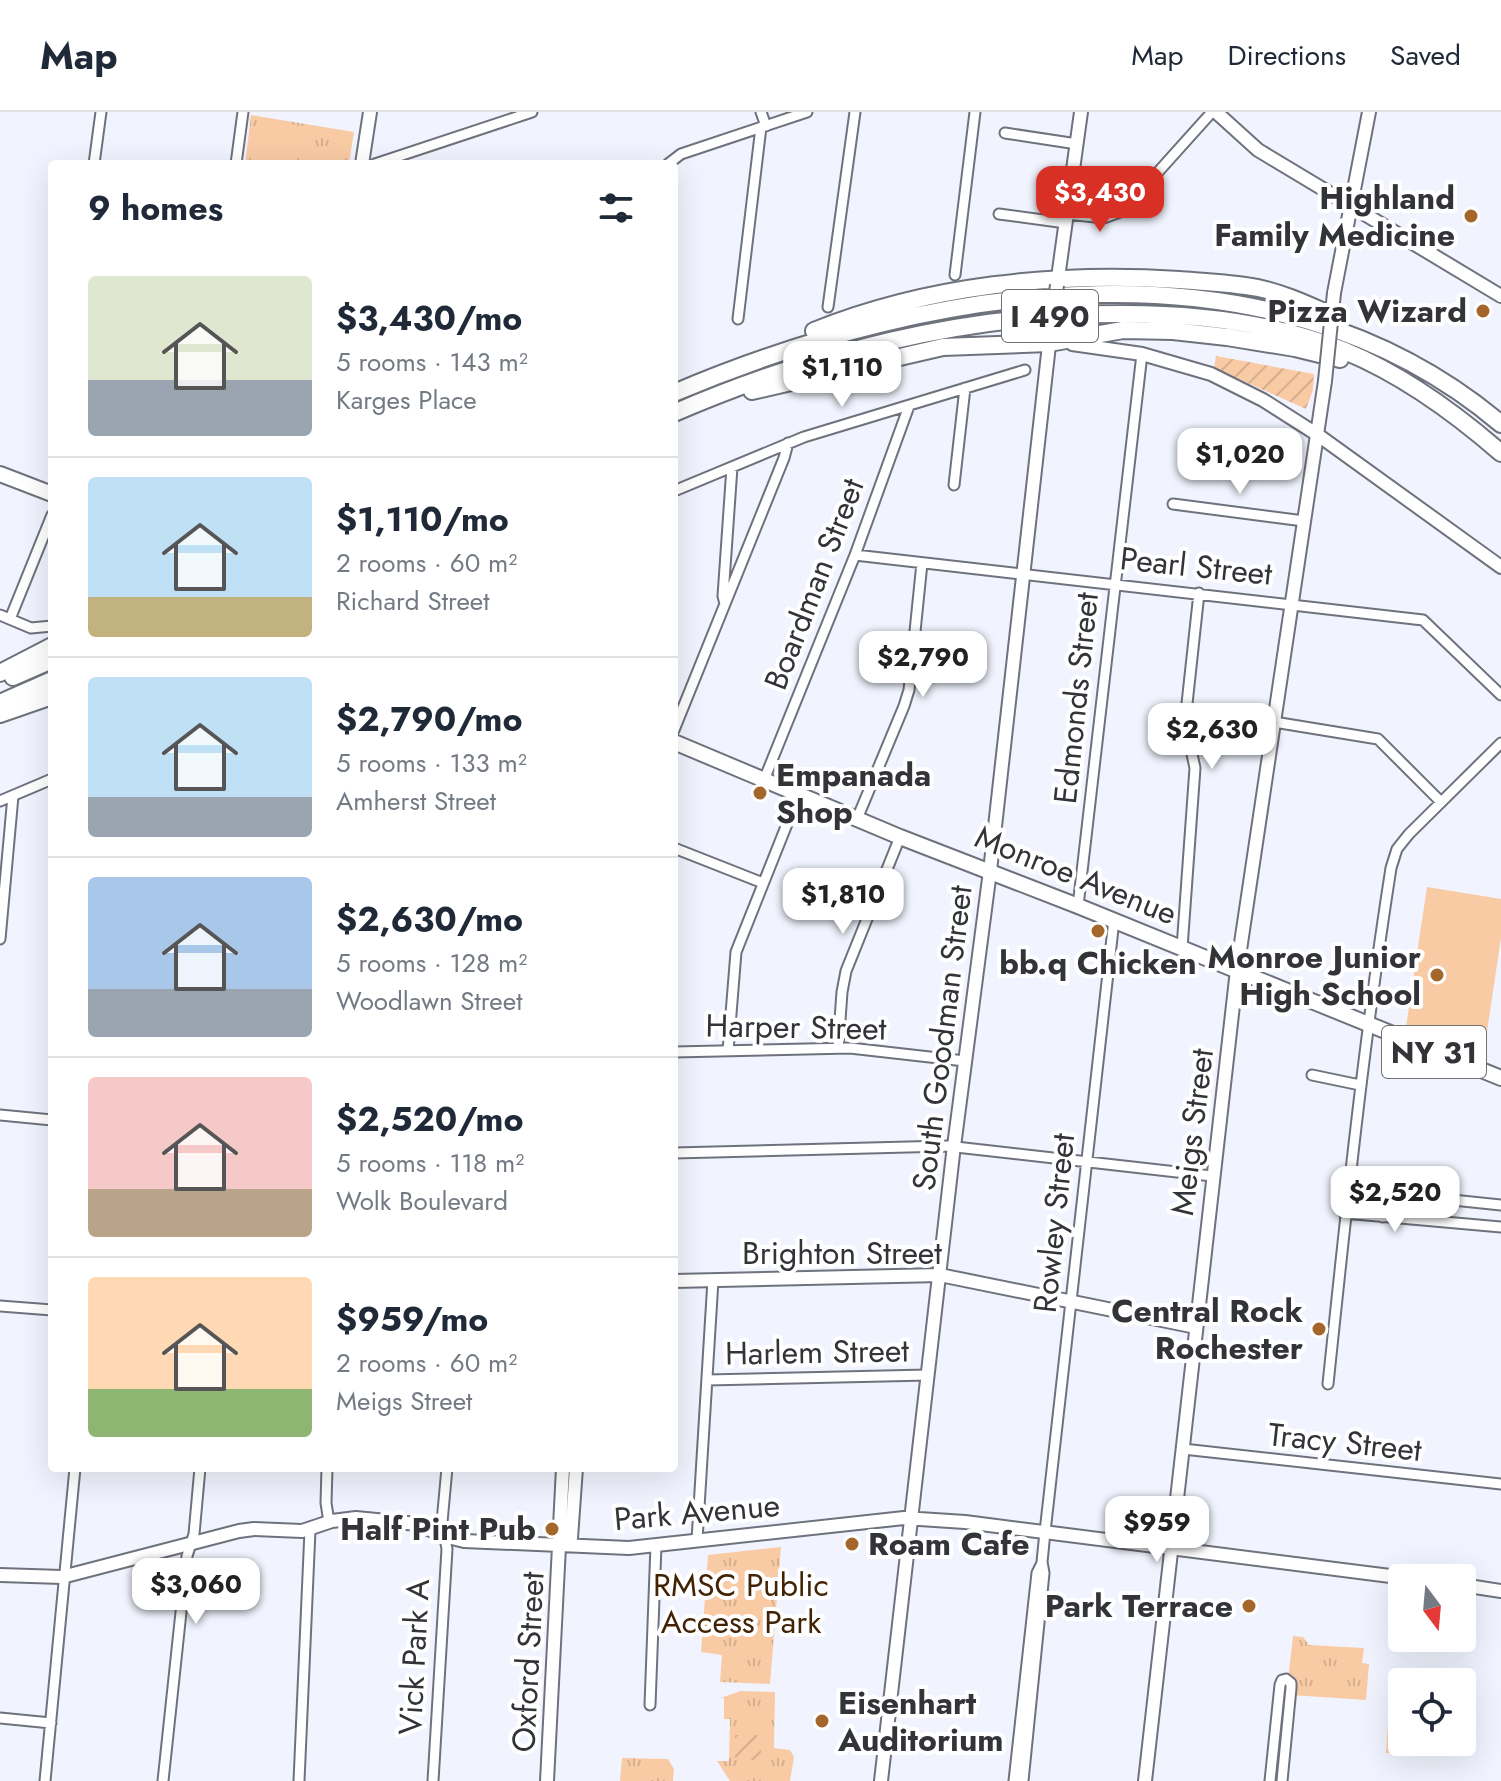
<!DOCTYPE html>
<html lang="en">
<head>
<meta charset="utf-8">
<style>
  :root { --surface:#fff; --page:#f6f6f7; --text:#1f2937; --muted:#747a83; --line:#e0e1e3; --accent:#d93025 }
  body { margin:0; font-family:Jost,sans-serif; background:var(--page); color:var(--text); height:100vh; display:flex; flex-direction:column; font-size:30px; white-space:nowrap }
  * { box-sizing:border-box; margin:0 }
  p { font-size:26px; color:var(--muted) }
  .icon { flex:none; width:44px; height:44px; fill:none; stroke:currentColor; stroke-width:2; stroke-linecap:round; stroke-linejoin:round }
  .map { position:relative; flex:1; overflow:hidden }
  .details { position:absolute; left:48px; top:48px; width:630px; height:1312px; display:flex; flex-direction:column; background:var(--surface); border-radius:8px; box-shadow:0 8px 32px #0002 }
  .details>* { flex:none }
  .needle { width:52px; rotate:164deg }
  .tools { position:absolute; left:1388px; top:1452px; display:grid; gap:16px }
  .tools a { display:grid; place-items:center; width:88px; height:88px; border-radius:8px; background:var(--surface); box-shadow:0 8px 32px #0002; font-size:40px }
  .price { position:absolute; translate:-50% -68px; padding:0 18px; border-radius:16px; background:#fff; color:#222; font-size:26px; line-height:52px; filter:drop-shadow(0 2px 4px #0008) }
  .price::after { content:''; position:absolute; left:50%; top:48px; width:24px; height:18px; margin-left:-12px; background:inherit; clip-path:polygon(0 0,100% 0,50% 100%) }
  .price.on { background:var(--accent); color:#fff }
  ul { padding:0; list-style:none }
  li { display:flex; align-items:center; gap:24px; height:200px; padding:0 40px }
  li+li { border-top:2px solid var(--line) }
  li span { display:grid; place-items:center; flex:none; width:224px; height:160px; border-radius:8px; color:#555 }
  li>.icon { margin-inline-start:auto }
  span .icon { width:96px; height:96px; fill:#fffc; stroke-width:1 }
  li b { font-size:34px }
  h2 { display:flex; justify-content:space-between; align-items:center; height:96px; padding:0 40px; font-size:34px }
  header { display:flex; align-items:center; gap:48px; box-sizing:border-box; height:112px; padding:0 40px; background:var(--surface); border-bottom:2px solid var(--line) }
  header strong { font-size:38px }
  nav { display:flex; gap:44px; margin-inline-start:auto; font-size:28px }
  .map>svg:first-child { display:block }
  .grass { fill:url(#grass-tufts) }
  .garden { fill:url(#garden-furrows) }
  .pitch { fill:#f9cba5 }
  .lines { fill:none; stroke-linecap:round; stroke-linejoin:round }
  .street-casing { stroke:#6e727c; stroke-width:13 }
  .secondary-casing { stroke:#6e727c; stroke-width:16 }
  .primary-casing { stroke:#6e727c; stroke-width:18 }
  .highway-casing { stroke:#6e727c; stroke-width:20 }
  .street { stroke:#fff; stroke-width:9 }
  .secondary { stroke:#fff; stroke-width:12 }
  .primary { stroke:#fff; stroke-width:14 }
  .highway { stroke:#fff; stroke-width:16 }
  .secondary-bridge-casing { stroke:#6e727c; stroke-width:16; stroke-linecap:butt }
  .secondary-bridge { stroke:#fff; stroke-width:12 }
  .poi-dot { fill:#a4662b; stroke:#fff; stroke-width:3 }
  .labels { text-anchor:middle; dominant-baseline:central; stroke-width:8; stroke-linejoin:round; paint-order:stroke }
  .shield { fill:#fff; stroke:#707174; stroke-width:2 }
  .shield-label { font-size:30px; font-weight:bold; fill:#323438 }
  .poi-label { font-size:32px; font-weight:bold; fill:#323438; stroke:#fff; text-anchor:end }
  .street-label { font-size:32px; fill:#323438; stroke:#fff }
  .park-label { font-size:32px; fill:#422304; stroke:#fff }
</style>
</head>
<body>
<header>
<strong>Map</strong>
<nav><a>Map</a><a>Directions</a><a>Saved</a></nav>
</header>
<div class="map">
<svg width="1501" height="1669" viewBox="0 0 1501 1669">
  <defs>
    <pattern id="grass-tufts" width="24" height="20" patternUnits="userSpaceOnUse" patternTransform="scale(2)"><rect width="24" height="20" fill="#f9cba5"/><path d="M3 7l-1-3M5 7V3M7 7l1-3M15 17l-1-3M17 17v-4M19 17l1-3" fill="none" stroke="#d6af8f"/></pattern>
    <pattern id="garden-furrows" width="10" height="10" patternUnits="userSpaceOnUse" patternTransform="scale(2)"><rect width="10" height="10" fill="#f9cba5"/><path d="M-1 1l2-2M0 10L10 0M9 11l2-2" fill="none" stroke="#d6af8f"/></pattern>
  </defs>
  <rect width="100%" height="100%" fill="#f1f4fe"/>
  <path class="grass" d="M 251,3 L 354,20 L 349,52 L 245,52 Z
    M 781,1435 L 770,1572 L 720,1570 L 722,1543 L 701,1540 L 708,1443 Z
    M 1293,1524 L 1303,1525 L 1309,1533 L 1364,1536 L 1362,1551 L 1369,1552 L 1366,1588 L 1291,1583 L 1288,1568 Z
    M 741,1579 L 775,1580 L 774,1636 L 790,1638 L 794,1645 L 790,1669 L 730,1669 L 717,1649 L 729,1649 L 730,1607 L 724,1607 L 724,1586 L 720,1586 Z
    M 622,1646 L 668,1647 L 674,1657 L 673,1669 L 620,1669 Z"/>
  <path class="garden" d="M 1216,244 L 1314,262 L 1313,278 L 1306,297 L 1214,256 Z
    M 735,1623 L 761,1623 L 761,1648 L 735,1648 Z"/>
  <path class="pitch" d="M 264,6 L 312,17 C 305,58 284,52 250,52 L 256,12 Z
    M 1427,775 L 1501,787 L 1501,826 L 1486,926 L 1406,915 Z
    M 1389,1598 L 1402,1599 L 1402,1630 L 1407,1630 L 1406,1642 L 1386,1641 Z"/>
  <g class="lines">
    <defs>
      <path id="street" d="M 761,0 L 766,14
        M 1005,21 L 1077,32
        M 94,52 L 101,0
        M 236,52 L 243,0
        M 375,52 L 532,0
        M 668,52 L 681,42 L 807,0
        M 999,102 L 1066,111
        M 1067,102 L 1104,106 L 1123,99 L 1212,0
        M 955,163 L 975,0
        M 828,195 L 855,0
        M 738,207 L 761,15
        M 954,373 L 965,276
        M 674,379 L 804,325 L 1025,258
        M 1173,392 L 1304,409
        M 855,443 L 1423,508 L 1501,583
        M 725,492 L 723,484 L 732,355
        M 0,503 L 31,516 L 52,514
        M 10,507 L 52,403
        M 1274,610 L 1378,627 L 1441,690
        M 674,618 L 784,346 L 788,331
        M 764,668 L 855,443 L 909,294
        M 0,689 L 52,667
        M 857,707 L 904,594 L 909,578 L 922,451
        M 674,736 L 763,771
        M 1078,794 L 1142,242
        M 0,827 L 13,684
        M 1182,836 L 1195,656 L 1185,610 L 1199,481
        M 838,936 L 842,880 L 846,859 L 900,725
        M 728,939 L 736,840 L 799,682
        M 674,940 L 850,936 L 965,949
        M 1312,963 L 1360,973
        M 0,1003 L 52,1008
        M 674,1041 L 947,1034 L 1212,1064
        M 1347,1077 L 1501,1093
        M 1344,1101 L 1501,1115
        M 1382,1105 L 1378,1093 L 1388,1081
        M 0,1194 L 52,1198
        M 707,1268 L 928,1263
        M 1328,1272 C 1346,1100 1364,928 1391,756 L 1397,737 L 1409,722 L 1501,631
        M 1183,1337 L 1501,1372
        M 327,1356 L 326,1391 L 329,1410
        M 697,1428 L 713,1168
        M 650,1593 L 656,1433
        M 0,1606 L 51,1611
        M 45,1669 L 75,1356
        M 163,1669 L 187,1444 L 194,1422 L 200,1356
        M 299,1669 L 310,1418
        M 433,1669 L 447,1437 L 442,1410 L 447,1356
        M 1014,1669 L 1037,1461 L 1042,1451
        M 1023,1669 L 1044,1461 L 1042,1450 L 1045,1420 L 1114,808
        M 1270,1669 L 1280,1573 L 1282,1568 L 1286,1567 L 1291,1571 L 1291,1576 L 1282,1669"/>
      <path id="secondary" d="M 1216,0 L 1258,38 L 1501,184
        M 362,52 L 370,0
        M 1057,173 L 1081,0
        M 1334,181 L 1369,0
        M 1072,232 L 1142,242 L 1211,262 L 1263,288 L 1318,323 L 1501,455
        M 674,1169 L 940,1163 L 1196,1215
        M 561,1434 L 571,1426 L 576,1356
        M 0,1463 L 62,1465 L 239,1419 L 254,1417 L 302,1419 L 332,1409 L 356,1406 L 417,1412 L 444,1424 L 464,1429 L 629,1436 L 904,1406 L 965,1410 L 1406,1466
        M 1462,1473 L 1501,1479
        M 547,1669 L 563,1356
        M 881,1669 L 953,1042 L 990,759 L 1050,224
        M 1145,1669 L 1237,858 L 1325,269"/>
      <path id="primary" d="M 0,362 L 52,382
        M 674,630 L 900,725 L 1078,794 L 1501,966"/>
      <path id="highway" d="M 814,219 C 928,173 1057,160 1179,168 C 1205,170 1232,171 1258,176 C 1286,182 1312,195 1338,206
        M 752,279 L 943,235 L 1049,231 L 1123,218 L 1173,219 L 1227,225 L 1295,236 L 1340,247
        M 674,281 C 932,171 1270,117 1501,312
        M 674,301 C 818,239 967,201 1125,202 C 1200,202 1275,211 1345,239 C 1403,263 1454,300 1501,341
        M 0,561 L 52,534
        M 13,565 L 52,548
        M 0,591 L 52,568
        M 0,602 L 52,584"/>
    </defs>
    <use href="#street" class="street-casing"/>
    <use href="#secondary" class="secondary-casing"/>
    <use href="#primary" class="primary-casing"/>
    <use href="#highway" class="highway-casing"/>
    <use href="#street" class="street"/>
    <use href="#secondary" class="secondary"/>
    <use href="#primary" class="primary"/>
    <use href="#highway" class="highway"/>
    <defs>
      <path id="secondary-bridge" d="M 1051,217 L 1057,173
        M 1325,269 L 1334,181"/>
    </defs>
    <use href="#secondary-bridge" class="secondary-bridge-casing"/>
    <use href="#secondary-bridge" class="secondary-bridge"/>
  </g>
  <g class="poi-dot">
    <circle cx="1471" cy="104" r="8"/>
    <circle cx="1483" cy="199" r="8"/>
    <circle cx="760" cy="681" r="8"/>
    <circle cx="1098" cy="819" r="8"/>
    <circle cx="1437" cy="863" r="8"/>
    <circle cx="1319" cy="1217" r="8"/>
    <circle cx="552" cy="1417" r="8"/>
    <circle cx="852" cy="1432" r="8"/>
    <circle cx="1249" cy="1494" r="8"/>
    <circle cx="822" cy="1609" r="8"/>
  </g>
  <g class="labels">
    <g class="shield">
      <rect x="1002" y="178" width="96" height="52" rx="6"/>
      <rect x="1382" y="914" width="104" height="52" rx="6"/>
    </g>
    <g class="shield-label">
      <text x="1050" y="204">I 490</text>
      <text x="1434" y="940">NY 31</text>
    </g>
    <g class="poi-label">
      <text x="1455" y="86">Highland<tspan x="1455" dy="37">Family Medicine</tspan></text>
      <text x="1467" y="199">Pizza Wizard</text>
      <text x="776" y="663" text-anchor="start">Empanada<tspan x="776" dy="37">Shop</tspan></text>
      <text x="1421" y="845">Monroe Junior<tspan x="1421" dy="37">High School</tspan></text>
      <text x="1098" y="851" text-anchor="middle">bb.q Chicken</text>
      <text x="1303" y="1199">Central Rock<tspan x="1303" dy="37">Rochester</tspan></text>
      <text x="536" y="1417">Half Pint Pub</text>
      <text x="868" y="1432" text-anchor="start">Roam Cafe</text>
      <text x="1233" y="1494">Park Terrace</text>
      <text x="838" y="1591" text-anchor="start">Eisenhart<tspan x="838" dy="37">Auditorium</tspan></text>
    </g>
    <g class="street-label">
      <text transform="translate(1196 454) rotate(6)">Pearl Street</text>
      <text transform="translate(814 472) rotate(-69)">Boardman Street</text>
      <text transform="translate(1076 586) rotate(-84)">Edmonds Street</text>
      <text transform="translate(1076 763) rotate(22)">Monroe Avenue</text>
      <text transform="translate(796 915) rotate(1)">Harper Street</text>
      <text transform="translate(942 926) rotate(-83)">South Goodman Street</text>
      <text transform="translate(1192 1020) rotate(-83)">Meigs Street</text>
      <text transform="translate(1054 1111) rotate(-84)">Rowley Street</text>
      <text x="842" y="1141">Brighton Street</text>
      <text transform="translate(817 1240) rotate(-1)">Harlem Street</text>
      <text transform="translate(1345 1330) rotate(6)">Tracy Street</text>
      <text transform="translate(697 1400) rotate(-5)">Park Avenue</text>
      <text transform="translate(414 1545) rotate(-87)">Vick Park A</text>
      <text transform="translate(528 1550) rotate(-87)">Oxford Street</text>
    </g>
    <g class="park-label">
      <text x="741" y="1473">RMSC Public<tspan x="741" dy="37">Access Park</tspan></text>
    </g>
  </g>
</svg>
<div class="tools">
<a><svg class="needle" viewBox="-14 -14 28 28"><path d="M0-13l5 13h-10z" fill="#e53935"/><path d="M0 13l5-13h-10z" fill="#747a83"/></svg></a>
<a><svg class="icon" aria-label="locate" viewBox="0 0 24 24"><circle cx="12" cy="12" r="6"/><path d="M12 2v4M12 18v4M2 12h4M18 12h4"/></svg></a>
</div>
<b class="price on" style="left:1100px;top:122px">$3,430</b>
<b class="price" style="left:842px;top:297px">$1,110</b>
<b class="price" style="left:1240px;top:384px">$1,020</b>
<b class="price" style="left:923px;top:587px">$2,790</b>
<b class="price" style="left:1212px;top:659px">$2,630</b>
<b class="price" style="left:843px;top:824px">$1,810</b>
<b class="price" style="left:1395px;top:1122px">$2,520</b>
<b class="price" style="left:1157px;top:1452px">$959</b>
<b class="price" style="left:196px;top:1514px">$3,060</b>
<section class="details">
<h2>9 homes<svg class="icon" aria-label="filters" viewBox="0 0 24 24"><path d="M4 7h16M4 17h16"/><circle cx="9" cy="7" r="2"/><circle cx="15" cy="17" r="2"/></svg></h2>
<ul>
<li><span style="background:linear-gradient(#dfe7d0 65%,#9aa5b1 0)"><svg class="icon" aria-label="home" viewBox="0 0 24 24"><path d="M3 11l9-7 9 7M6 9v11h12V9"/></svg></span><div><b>$3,430/mo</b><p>5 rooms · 143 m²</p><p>Karges Place</p></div></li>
<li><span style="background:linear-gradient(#bfe0f5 75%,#c2b280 0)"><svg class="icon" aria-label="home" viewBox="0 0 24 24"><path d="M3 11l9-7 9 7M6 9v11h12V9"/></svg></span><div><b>$1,110/mo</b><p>2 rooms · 60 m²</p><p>Richard Street</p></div></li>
<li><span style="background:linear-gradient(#bfe0f5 75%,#9aa5b1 0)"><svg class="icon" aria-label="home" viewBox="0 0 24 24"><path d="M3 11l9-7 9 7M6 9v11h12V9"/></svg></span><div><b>$2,790/mo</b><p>5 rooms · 133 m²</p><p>Amherst Street</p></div></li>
<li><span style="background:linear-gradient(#a9c7e8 70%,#9aa5b1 0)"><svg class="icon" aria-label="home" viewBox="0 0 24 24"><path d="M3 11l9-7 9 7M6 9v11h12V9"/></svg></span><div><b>$2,630/mo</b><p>5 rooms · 128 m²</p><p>Woodlawn Street</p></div></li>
<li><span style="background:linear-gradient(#f6c9c9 70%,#b9a48a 0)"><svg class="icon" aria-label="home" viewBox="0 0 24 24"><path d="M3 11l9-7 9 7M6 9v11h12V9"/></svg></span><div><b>$2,520/mo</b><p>5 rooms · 118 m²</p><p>Wolk Boulevard</p></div></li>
<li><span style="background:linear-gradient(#ffd9b3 70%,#8fb573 0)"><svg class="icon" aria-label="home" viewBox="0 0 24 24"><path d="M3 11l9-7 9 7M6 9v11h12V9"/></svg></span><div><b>$959/mo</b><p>2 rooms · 60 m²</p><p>Meigs Street</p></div></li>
</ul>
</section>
</div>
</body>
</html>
